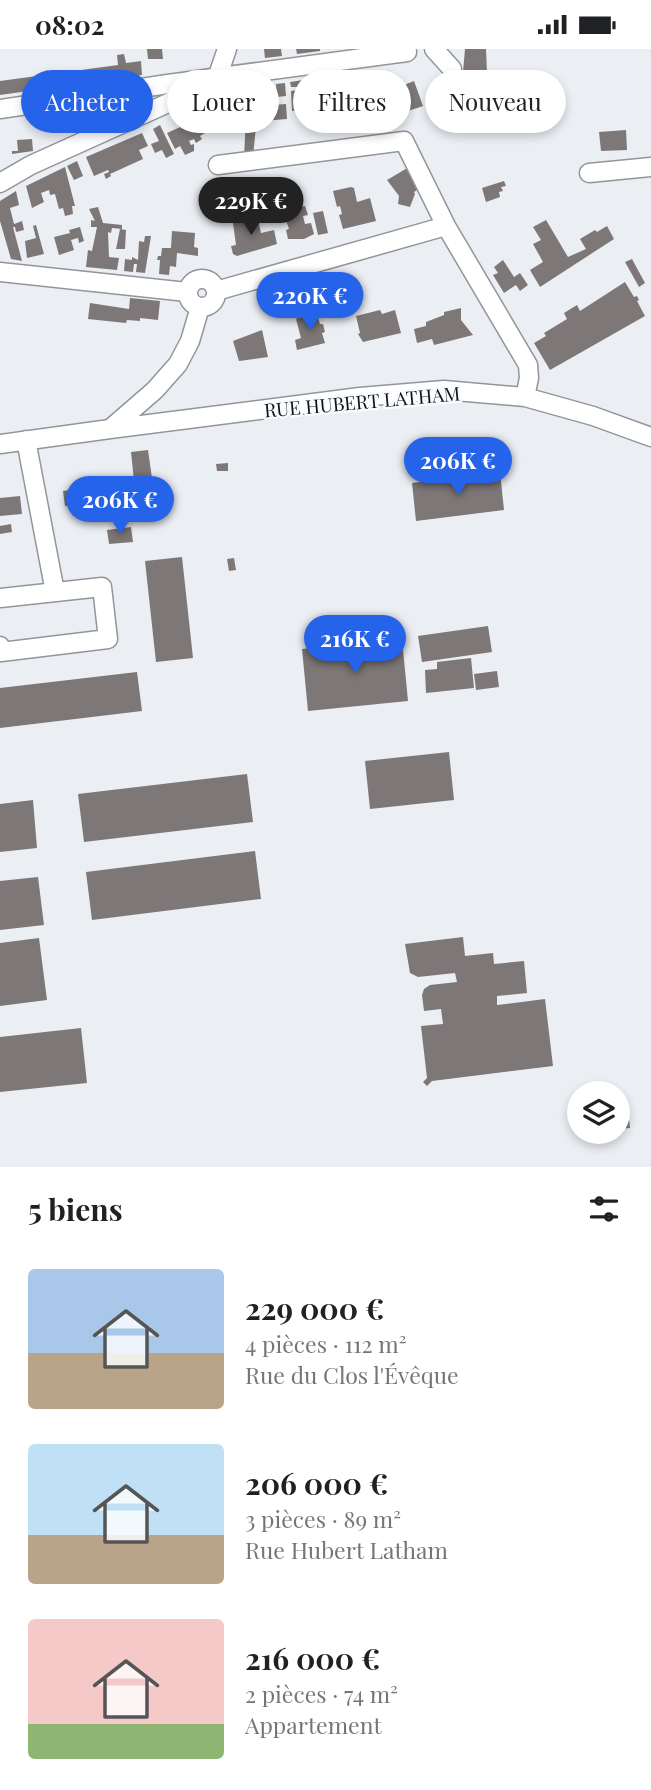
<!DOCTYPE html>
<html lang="fr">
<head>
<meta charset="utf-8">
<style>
  :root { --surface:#fff; --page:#f2f2f2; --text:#202124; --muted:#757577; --accent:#2563eb }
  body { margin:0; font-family:"Playfair Display",serif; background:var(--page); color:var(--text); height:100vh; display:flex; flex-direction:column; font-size:26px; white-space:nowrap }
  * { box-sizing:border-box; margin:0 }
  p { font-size:23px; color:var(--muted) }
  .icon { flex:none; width:38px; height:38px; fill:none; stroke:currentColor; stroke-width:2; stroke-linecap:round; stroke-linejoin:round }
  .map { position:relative; height:1118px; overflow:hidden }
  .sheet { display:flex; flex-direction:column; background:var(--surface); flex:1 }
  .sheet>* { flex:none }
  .banner { position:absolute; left:21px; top:21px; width:609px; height:63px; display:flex; gap:14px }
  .tools { position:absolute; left:567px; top:1032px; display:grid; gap:14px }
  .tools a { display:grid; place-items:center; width:63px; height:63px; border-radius:50%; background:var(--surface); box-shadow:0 4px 10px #0003; font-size:35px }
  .price { position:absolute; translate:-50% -60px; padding:0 16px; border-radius:24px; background:var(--accent); color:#fff; font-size:23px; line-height:46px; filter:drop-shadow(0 2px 4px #0008) }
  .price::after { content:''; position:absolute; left:50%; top:42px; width:21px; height:16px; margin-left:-10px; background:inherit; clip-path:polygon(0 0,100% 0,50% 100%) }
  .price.selected { background:#222; color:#fff }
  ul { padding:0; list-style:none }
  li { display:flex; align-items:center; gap:21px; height:175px; padding:0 28px }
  li span { display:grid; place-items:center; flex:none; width:196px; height:140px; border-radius:7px; color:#555 }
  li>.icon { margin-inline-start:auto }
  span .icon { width:84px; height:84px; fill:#fffc; stroke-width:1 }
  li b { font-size:30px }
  h2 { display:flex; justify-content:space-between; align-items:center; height:84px; padding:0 28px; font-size:30px }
  .chip { padding:0 24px; border-radius:32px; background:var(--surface); box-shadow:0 4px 10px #0003; font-size:24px; line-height:63px }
  .chip.selected { background:var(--accent); color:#fff }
  .status { display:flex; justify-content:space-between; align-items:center; height:49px; padding:0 35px; background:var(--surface); direction:ltr }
  .status svg { height:19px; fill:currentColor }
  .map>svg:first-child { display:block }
  .building { fill:#7d7877 }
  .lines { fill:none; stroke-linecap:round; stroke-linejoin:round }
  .street-casing { stroke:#929599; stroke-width:21 }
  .street { stroke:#fff; stroke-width:18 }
  .labels { text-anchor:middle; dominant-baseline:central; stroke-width:5; stroke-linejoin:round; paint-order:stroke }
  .street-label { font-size:19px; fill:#111214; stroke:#f9fcff }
</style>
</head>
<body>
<div class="status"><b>08:02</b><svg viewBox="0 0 49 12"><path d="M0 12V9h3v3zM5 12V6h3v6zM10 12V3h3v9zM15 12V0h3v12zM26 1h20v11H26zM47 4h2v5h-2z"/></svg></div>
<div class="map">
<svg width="651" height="1118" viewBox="0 0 651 1118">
  <rect width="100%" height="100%" fill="#ebeef3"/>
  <path class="building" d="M 147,0 L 162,0 L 163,10 L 148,10 Z
    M 264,0 L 281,0 L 282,7 L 265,9 Z
    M 296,0 L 320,0 L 320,2 L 297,5 Z
    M 465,0 L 486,0 L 487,24 L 463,23 Z
    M 124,5 L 126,14 L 141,12 L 142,26 L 0,46 L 0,32 L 118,16 L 117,6 Z
    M 341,26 L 349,43 L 338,44 L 338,47 L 344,46 L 348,56 L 341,57 L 340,52 L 325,55 L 322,44 L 314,46 L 312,40 L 310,40 L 311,55 L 316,55 L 321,77 L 313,78 L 312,60 L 292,62 L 291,42 L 298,41 L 297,38 L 291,38 L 290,33 L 330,27 L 332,33 L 326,34 L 327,37 L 335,35 L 333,27 Z
    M 360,30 L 388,71 L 385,73 L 378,63 L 367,61 L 351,36 Z
    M 414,32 L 423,57 L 408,62 L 406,55 L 397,58 L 391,41 Z
    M 434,33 L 476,35 L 474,59 L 441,55 L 432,56 Z
    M 285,34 L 286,47 L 277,48 L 276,35 Z
    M 260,37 L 259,51 L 250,51 L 251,38 Z
    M 286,55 L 287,70 L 262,72 L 262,66 L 257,67 L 258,60 L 262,60 L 261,57 Z
    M 79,63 L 80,78 L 72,79 L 70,64 Z
    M 249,66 L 257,67 L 253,108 L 244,109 L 246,67 Z
    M 198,70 L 205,84 L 200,87 L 202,90 L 196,94 L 194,90 L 189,92 L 191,96 L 194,95 L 194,102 L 185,106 L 180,97 L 175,100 L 167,84 Z
    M 160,76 L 174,105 L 166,109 L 162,101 L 155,104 L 151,95 L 159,92 L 153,80 Z
    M 626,81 L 627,101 L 601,102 L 599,83 Z
    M 142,84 L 148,97 L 139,101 L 143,110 L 110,125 L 111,127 L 106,130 L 104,125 L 109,123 L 108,121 L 94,127 L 86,108 Z
    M 32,90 L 33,102 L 12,105 L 12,102 L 18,102 L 17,91 Z
    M 77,112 L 83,127 L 74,131 L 67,117 Z
    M 65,118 L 75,157 L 72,157 L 73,165 L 65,167 L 63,159 L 59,160 L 55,145 L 50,146 L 49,141 L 41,144 L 44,153 L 32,159 L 26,137 Z
    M 409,118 L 422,138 L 414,143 L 415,145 L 410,158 L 398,155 L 399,147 L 387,131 Z
    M 504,132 L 506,137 L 501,138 L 503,142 L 499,143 L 500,148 L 486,153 L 482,139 Z
    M 351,138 L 354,139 L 357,153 L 370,149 L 376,172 L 343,180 L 339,166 L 342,165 L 340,157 L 337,158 L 333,142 Z
    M 16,142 L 19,156 L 10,159 L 14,175 L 22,172 L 24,181 L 16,183 L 15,178 L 13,178 L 22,212 L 11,210 L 0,172 L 0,152 Z
    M 298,145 L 300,158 L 305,157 L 308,166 L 303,167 L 305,175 L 311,174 L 314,185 L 304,190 L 288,190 L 286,181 L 289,180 L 282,160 L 287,159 L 285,148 Z
    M 98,158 L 103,174 L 122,176 L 122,180 L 112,179 L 111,184 L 108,183 L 109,208 L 119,209 L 117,221 L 86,218 L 88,201 L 92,202 L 97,178 L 91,178 L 91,171 L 95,172 L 89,160 Z
    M 323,162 L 328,184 L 318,186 L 313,164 Z
    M 257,168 L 261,184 L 274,181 L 277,195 L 237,207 L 233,205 L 231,197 L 236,196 L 233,174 Z
    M 546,171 L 568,208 L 586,200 L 580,190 L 595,181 L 597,183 L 607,177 L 614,190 L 540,238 L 530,221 L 543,213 L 533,195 L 541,191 L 533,178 Z
    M 36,176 L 44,205 L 27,209 L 25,192 L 36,189 L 33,177 Z
    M 80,178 L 84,192 L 79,194 L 78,189 L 71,191 L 74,201 L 59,206 L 54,188 L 70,184 L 69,181 Z
    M 120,180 L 126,181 L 125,200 L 116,200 Z
    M 172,182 L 195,184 L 194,198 L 198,199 L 198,207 L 177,204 L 176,218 L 170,217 L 169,226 L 159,225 L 160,211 L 157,211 L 158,207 L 161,207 L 162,199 L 171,199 Z
    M 145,187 L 151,187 L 145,224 L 136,223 L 137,215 L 134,215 L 133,223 L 124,222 L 125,210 L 132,211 L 132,208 L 138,211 L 139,192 L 144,193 Z
    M 632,210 L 645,234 L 639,238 L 625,213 Z
    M 503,211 L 514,228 L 520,224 L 528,236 L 520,242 L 516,236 L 504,244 L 493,226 L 498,224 L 494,218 Z
    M 625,233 L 634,248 L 637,247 L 639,251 L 637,252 L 645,267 L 550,321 L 534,294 L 546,287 L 544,284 L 567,270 L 564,264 L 577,256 L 580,262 Z
    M 130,249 L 160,252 L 158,271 L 140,269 L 140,272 L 127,271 L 126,274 L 88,270 L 90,254 L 129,260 Z
    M 461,259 L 461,271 L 473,286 L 434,296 L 432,290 L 417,294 L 414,280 L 426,277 L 426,273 L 444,266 L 444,263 Z
    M 380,261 L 382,265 L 395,261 L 401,284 L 363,293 L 358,285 L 360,284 L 356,267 Z
    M 308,264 L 311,266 L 317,265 L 320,275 L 323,275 L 325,283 L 322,284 L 325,294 L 297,301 L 295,291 L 301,289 L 296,270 Z
    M 262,281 L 268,308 L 239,312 L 233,292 Z
    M 148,401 L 152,429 L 134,432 L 131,403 Z
    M 228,414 L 228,422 L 217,422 L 216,415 Z
    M 500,423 L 504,461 L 416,472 L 412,434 Z
    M 90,438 L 92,452 L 103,451 L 106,471 L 92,473 L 90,455 L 65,457 L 63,442 Z
    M 166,443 L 168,459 L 159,460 L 157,444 Z
    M 20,447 L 22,465 L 0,467 L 0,449 Z
    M 11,475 L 12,483 L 0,485 L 0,477 Z
    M 131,478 L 133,493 L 109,495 L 107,481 Z
    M 182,508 L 193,609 L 156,613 L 145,512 Z
    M 234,509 L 236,521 L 229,522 L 227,510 Z
    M 488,577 L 492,603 L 422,613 L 418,587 Z
    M 402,590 L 408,652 L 308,662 L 302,600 Z
    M 471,609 L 474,639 L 426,644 L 425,621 L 437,620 L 437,613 Z
    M 497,622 L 499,638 L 476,641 L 474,625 Z
    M 137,623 L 142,662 L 0,679 L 0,639 Z
    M 449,703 L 454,751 L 370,760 L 365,712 Z
    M 247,725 L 253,773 L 84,793 L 78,745 Z
    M 33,751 L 37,799 L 0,803 L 0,755 Z
    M 255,802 L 261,850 L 92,871 L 86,823 Z
    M 38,828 L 44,876 L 0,881 L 0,832 Z
    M 463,888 L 465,907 L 493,904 L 494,915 L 524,912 L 527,944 L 497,947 L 497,956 L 545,950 L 553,1017 L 432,1032 L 427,1037 L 423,1033 L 427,1029 L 421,977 L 443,975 L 441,960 L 424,962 L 422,946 L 424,940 L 430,936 L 457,933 L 455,924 L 418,928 L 410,924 L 405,895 Z
    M 39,889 L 47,951 L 0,957 L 0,894 Z
    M 81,979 L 87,1034 L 0,1043 L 0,988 Z
    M 627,1052 L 630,1079 L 618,1080 L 618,1053 Z"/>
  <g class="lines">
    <defs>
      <path id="street" d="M 434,0 L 452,20
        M 0,60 L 168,35 L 407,3
        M 218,116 L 404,92 L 446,177 L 528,316 L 529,329 L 525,348
        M 589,124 L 651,118
        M 0,134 L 31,116 L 208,36 L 217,29 L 227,0
        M 0,223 L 187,243
        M188 244a14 14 0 1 1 28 0a14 14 0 1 1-28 0Z
        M 216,242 L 446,177
        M 110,380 L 360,348 L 444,341 L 525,348 L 593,367 L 651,388
        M 26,391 L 55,543
        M 0,395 L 110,380 L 155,341 L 178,315 L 190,292 L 200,258
        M 0,549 L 102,538 L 108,590 L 1,603 L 0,597"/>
    </defs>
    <use href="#street" class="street-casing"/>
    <use href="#street" class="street"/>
  </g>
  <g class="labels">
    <g class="street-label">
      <text transform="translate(362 352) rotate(-5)">RUE HUBERT LATHAM</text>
    </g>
  </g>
</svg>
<div class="tools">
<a><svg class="icon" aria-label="layers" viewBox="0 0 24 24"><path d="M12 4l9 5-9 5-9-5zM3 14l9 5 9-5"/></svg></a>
</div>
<b class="price selected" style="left:251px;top:188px">229K €</b>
<b class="price" style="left:310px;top:283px">220K €</b>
<b class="price" style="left:458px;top:448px">206K €</b>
<b class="price" style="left:120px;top:487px">206K €</b>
<b class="price" style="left:355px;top:626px">216K €</b>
<div class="banner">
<a class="chip selected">Acheter</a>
<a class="chip">Louer</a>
<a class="chip">Filtres</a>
<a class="chip">Nouveau</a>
</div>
</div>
<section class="sheet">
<h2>5 biens<svg class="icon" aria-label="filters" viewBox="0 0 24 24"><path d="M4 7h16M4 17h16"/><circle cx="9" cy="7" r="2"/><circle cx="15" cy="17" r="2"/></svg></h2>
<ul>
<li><span style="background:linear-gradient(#a9c7e8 60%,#b9a48a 0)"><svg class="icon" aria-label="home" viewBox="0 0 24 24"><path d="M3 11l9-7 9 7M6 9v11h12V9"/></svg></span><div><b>229 000 €</b><p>4 pièces · 112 m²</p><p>Rue du Clos l'Évêque</p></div></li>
<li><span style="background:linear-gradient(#bfe0f5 65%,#b9a48a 0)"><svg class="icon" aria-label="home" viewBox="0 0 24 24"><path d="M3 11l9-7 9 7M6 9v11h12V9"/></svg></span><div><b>206 000 €</b><p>3 pièces · 89 m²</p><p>Rue Hubert Latham</p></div></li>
<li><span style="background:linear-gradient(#f6c9c9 75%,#8fb573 0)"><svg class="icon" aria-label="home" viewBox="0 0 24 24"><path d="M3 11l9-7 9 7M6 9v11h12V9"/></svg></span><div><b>216 000 €</b><p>2 pièces · 74 m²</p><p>Appartement</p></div></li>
</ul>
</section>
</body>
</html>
